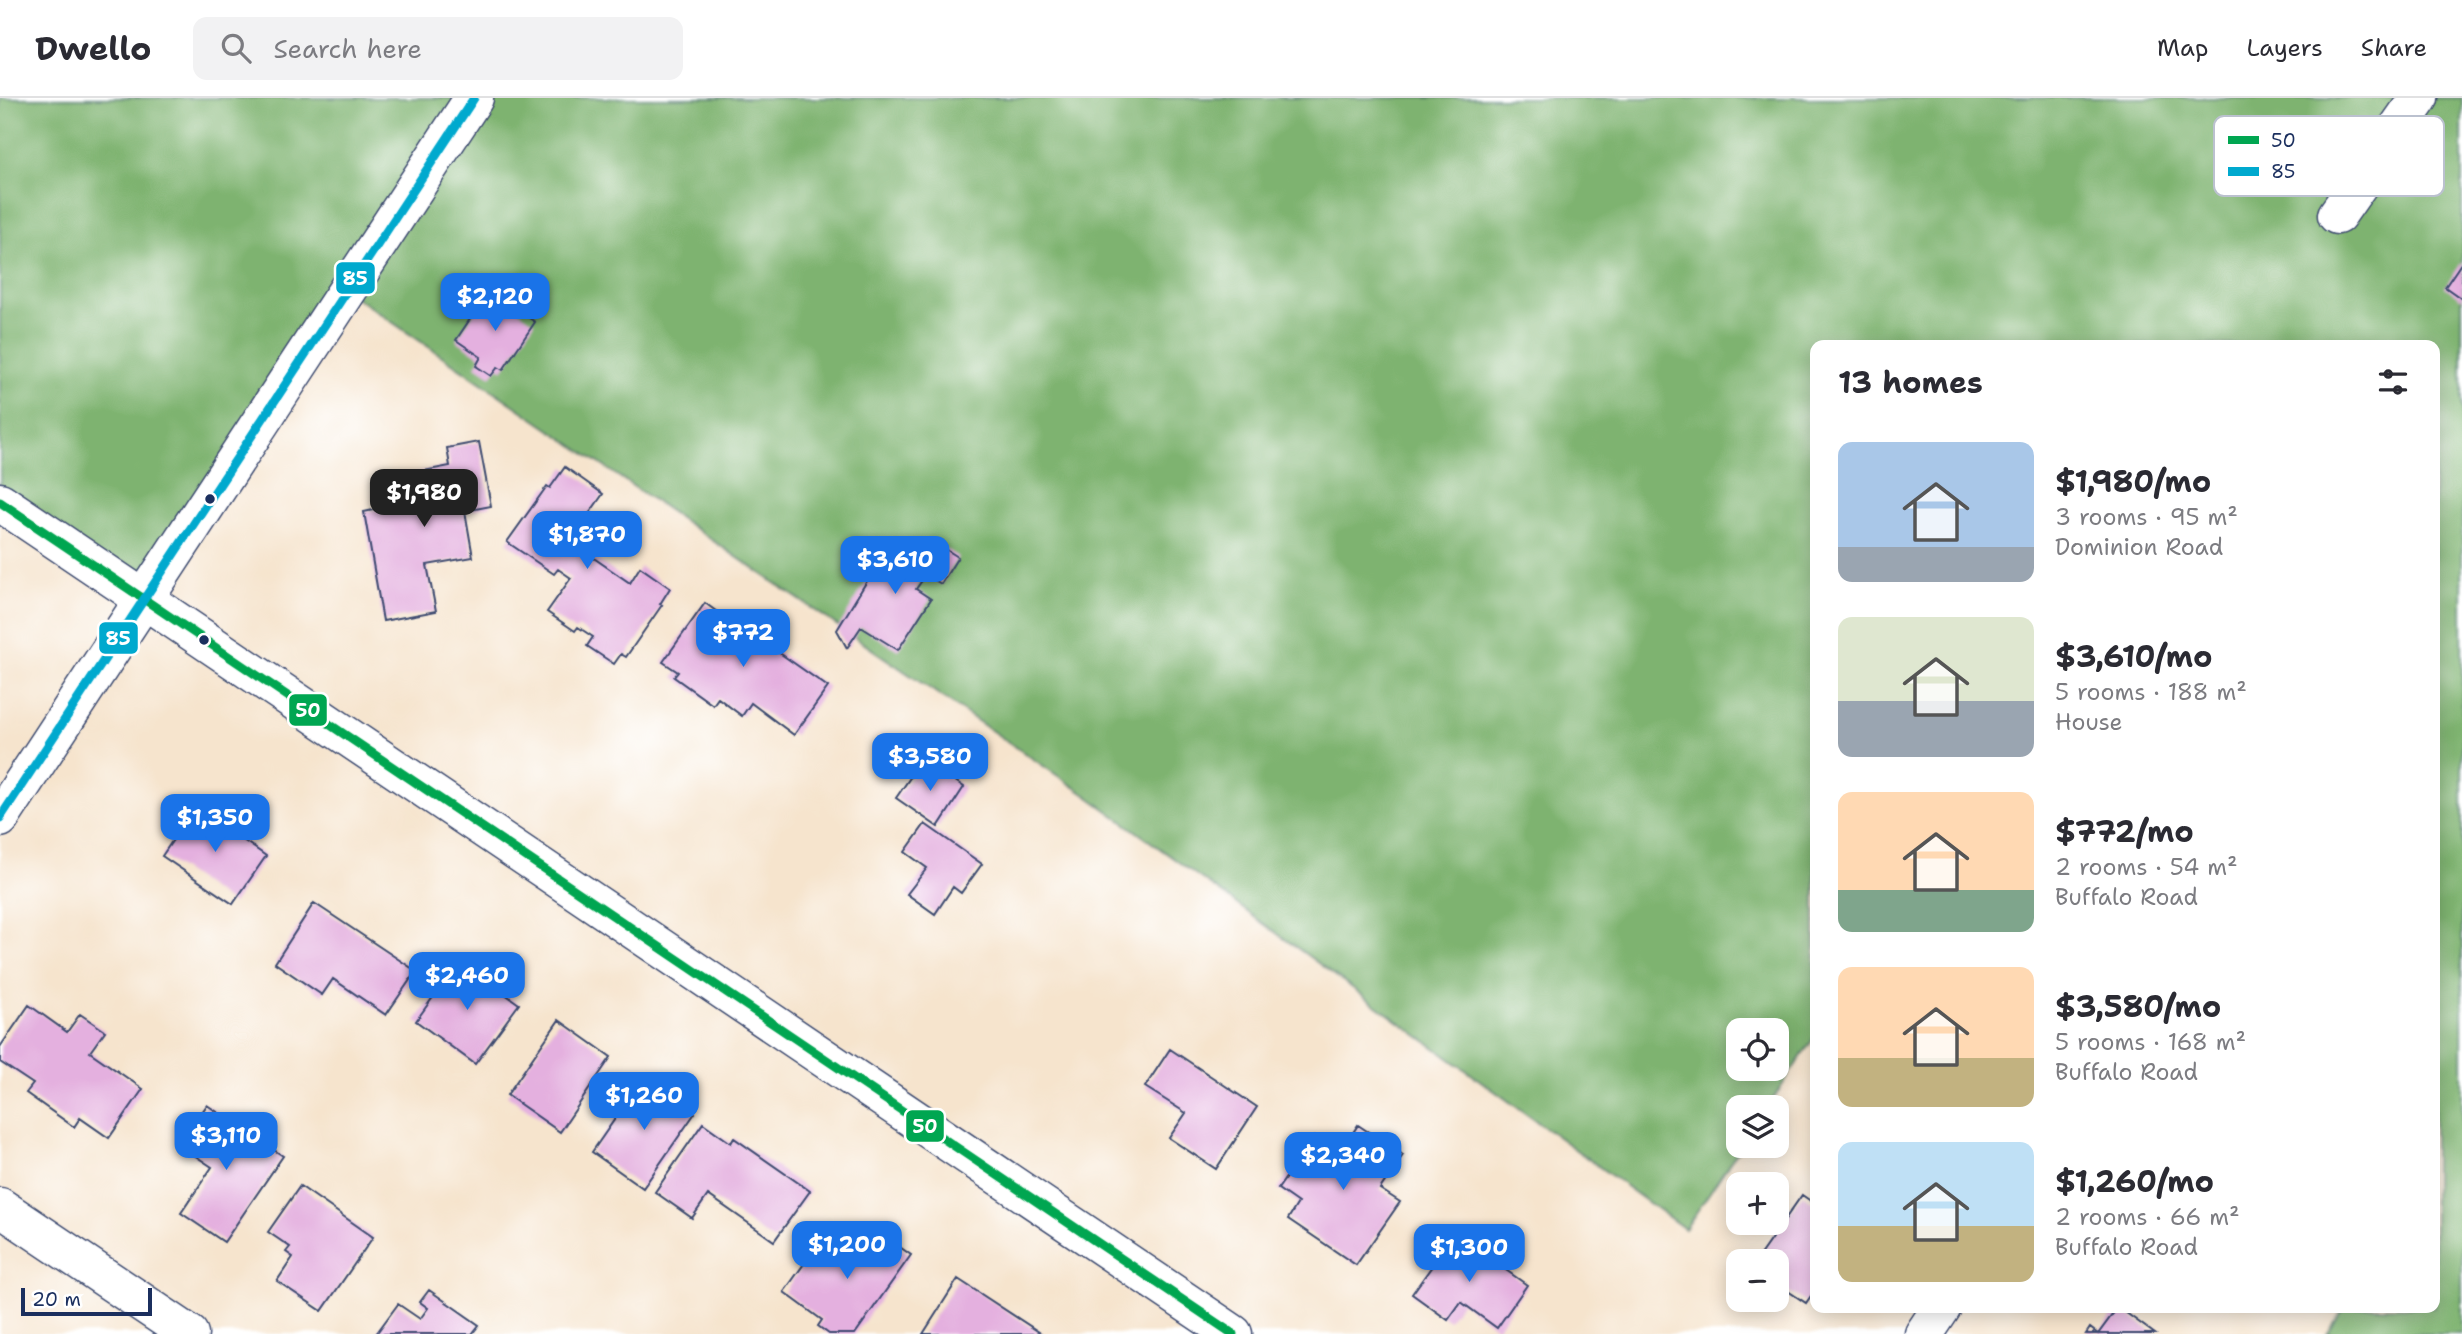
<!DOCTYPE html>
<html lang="en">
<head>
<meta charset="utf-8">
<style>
  :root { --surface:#fff; --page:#f2f2f3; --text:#2b2b33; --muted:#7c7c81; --line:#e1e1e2; --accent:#1a73e8 }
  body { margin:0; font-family:"Shantell Sans",sans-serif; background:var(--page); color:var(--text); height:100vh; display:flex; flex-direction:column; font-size:26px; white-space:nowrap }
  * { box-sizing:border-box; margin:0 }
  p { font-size:23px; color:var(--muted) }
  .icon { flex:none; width:38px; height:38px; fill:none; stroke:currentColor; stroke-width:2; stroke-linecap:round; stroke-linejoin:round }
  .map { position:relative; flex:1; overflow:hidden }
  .panel { position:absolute; left:1810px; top:242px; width:630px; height:973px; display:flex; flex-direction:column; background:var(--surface); border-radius:14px; box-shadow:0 4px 18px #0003 }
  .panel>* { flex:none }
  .controls { position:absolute; left:1726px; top:920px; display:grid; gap:14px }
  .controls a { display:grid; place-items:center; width:63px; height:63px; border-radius:14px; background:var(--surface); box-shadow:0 4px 18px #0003; font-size:35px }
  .scale { position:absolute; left:21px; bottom:18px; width:131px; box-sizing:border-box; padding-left:7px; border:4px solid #1b2f5e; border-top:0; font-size:19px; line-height:24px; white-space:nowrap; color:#1b2f5e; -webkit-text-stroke:5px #fff; paint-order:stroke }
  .price { position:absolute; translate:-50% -60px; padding:0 16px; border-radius:14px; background:var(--accent); color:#fff; font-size:23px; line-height:46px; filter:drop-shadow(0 2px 4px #0008) }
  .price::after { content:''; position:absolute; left:50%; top:42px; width:21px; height:16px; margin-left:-10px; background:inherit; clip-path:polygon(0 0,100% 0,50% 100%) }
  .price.selected { background:#222; color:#fff }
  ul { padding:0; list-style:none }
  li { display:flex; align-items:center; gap:21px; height:175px; padding:0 28px }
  li span { display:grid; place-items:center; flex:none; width:196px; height:140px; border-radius:14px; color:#555 }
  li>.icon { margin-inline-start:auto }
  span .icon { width:84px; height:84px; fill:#fffc; stroke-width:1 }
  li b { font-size:30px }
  h2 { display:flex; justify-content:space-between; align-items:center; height:84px; padding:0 28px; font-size:30px }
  header { display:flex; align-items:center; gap:42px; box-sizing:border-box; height:98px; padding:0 35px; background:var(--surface); border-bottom:2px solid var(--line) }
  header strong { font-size:33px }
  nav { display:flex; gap:38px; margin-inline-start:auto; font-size:24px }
  .search { width:490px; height:63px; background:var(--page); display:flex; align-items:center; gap:18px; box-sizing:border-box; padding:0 24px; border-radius:14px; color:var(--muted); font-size:26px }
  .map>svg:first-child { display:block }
  .forest { fill:#7eb36f; stroke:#4c7166; stroke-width:2; fill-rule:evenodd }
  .building { fill:#e4b0df }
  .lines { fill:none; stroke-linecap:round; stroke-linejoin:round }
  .minor-casing { stroke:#3c4a6f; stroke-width:41 }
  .major-casing { stroke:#3c4a6f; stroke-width:41 }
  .minor { stroke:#fff; stroke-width:38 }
  .major { stroke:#fff; stroke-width:38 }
  .bus-1-casing { stroke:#fff; stroke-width:14 }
  .bus-2-casing { stroke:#fff; stroke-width:14 }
  .bus-1 { stroke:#00a651; stroke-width:9 }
  .bus-2 { stroke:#00a9ce; stroke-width:9 }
  .bus-dot { fill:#1b2f5e; stroke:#fff; stroke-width:2.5 }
  .key { fill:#fff; stroke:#bbc1cf; stroke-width:2 }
  .key-label { font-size:19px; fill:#1b2f5e }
  .line-badge { stroke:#fff; stroke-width:2.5 }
  .badge-label { font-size:19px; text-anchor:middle; font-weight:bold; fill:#fff }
</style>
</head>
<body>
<header>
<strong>Dwello</strong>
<div class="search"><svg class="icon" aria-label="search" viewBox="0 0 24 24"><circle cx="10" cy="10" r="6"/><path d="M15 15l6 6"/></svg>Search here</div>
<nav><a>Map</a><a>Layers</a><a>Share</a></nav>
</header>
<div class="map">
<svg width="2462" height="1236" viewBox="0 0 2462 1236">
  <rect width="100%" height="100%" fill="#fff"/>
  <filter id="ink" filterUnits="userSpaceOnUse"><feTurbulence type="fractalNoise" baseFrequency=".0143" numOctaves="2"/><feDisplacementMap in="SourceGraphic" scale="14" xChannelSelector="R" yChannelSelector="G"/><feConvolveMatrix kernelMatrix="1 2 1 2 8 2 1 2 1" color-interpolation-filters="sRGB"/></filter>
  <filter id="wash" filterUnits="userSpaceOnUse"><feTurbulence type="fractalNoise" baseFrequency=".00686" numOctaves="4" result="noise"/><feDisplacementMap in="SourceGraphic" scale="28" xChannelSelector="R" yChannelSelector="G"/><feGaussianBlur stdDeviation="1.57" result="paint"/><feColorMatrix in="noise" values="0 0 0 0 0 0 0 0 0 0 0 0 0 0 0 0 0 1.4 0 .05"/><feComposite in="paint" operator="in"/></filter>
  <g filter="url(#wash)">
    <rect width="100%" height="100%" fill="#f6e4cd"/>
    <path class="forest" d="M 0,0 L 2462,0 L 2462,1236 L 2327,1236 L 2344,1209 L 2434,1209 L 2434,247 L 1815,247 L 1815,938 L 1767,1010 L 1738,1010 L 1738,1048 L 1741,1048 L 1685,1131 L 1086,697 L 345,192 L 140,501 L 0,405 ZM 1738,933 L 1776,933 L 1776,971 L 1738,971 Z"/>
    <g id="blocks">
      <path class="building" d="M 2462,164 L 2462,201 L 2445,189 Z
        M 489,193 L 535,224 L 503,272 L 498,269 L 491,278 L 476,268 L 481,259 L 456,242 Z
        M 479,344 L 491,408 L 465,413 L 473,459 L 427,467 L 436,513 L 383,523 L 364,414 L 391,408 L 387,380 L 450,368 L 447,350 Z
        M 565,369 L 603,396 L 589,416 L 594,419 L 575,447 L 630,485 L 640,469 L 670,490 L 660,506 L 662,507 L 626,559 L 621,556 L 614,566 L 587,548 L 593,539 L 578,529 L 575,533 L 547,514 L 571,480 L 558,471 L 554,476 L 507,444 L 547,388 L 550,390 Z
        M 931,442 L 958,459 L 941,486 L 926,477 L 916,491 L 931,501 L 898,552 L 861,529 L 847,550 L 837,532 L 878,465 L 881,467 L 890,453 L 913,468 Z
        M 705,505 L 735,527 L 744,515 L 778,539 L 771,549 L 828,589 L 794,637 L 751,605 L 742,618 L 718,600 L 713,607 L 674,579 L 678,574 L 663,564 Z
        M 923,661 L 964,689 L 938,729 L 896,700 Z
        M 196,708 L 224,727 L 228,719 L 249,733 L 243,742 L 266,758 L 233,806 L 162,758 Z
        M 925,726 L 982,766 L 961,795 L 953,789 L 935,816 L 907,796 L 927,770 L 905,754 Z
        M 314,805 L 416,873 L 386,917 L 333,881 L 322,897 L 275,865 Z
        M 459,863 L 519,906 L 475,966 L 416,923 Z
        M 29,907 L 67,934 L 80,916 L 105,933 L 90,954 L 143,991 L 109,1040 L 80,1020 L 74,1029 L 26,995 L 33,986 L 0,964 L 0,949 Z
        M 559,922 L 611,959 L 560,1034 L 507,997 Z
        M 1170,951 L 1257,1009 L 1216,1071 L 1169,1040 L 1186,1015 L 1145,989 Z
        M 644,979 L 695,1015 L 643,1090 L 592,1054 Z
        M 207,1007 L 283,1058 L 224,1144 L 181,1115 L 212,1069 L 179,1047 Z
        M 703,1025 L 731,1045 L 734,1040 L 810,1093 L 774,1143 L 708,1097 L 692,1120 L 655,1094 Z
        M 1358,1027 L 1403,1057 L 1380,1091 L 1400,1104 L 1356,1167 L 1288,1121 L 1298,1105 L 1278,1091 L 1314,1039 L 1339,1056 Z
        M 300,1088 L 373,1139 L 322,1213 L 277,1183 L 293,1159 L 286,1154 L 290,1149 L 268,1134 Z
        M 1802,1097 L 1815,1106 L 1815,1192 L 1806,1205 L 1776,1185 L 1776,1164 L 1755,1164 Z
        M 873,1130 L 911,1157 L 855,1236 L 829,1236 L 818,1228 L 822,1222 L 784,1194 L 821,1142 L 838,1154 L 847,1141 L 859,1149 Z
        M 1455,1136 L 1527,1187 L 1497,1230 L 1461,1204 L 1448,1222 L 1412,1196 Z
        M 958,1181 L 1042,1236 L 923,1236 Z
        M 429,1192 L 479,1227 L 472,1236 L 376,1236 L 398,1206 L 420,1221 L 428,1210 L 420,1204 Z
        M 2118,1209 L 2155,1236 L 2086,1236 L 2090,1230 L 2098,1236 Z"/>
    </g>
  </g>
  <g filter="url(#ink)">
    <use href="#blocks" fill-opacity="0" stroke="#3c4a6f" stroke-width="2"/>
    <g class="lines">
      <defs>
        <path id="minor" d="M 2337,117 L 2419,0
          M 0,404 L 1233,1236
          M 0,1109 L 189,1236
          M 1924,1236 L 1942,1209"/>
        <path id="major" d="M 0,720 L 474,0"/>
      </defs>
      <use href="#minor" class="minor-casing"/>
      <use href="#major" class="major-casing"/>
      <use href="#minor" class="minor"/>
      <use href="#major" class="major"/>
      <defs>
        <path id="bus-1" d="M 0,404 L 1233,1236"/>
        <path id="bus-2" d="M 0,720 L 474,0"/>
      </defs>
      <use href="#bus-1" class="bus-1-casing"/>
      <use href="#bus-2" class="bus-2-casing"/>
      <use href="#bus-1" class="bus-1"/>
      <use href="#bus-2" class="bus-2"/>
    </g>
  </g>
  <g class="bus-dot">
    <circle cx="210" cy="401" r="6"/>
    <circle cx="204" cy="542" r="6"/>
  </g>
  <rect x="2214" y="18" width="230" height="80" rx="10" class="key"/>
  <rect x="2228" y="38" width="31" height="8" fill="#00a651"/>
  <rect x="2228" y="69" width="31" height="9" fill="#00a9ce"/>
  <g class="key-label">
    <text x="2271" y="49">50</text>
    <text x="2271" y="80">85</text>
  </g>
  <g class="line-badge">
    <rect x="335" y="163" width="41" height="34" rx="7" fill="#00a9ce"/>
    <rect x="98" y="523" width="41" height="34" rx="7" fill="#00a9ce"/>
    <rect x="288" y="595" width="40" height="34" rx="7" fill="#00a651"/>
    <rect x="905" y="1011" width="40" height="34" rx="7" fill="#00a651"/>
  </g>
  <g class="badge-label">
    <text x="355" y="187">85</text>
    <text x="118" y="547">85</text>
    <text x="308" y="619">50</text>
    <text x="925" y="1035">50</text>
  </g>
</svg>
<div class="controls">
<a><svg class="icon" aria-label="locate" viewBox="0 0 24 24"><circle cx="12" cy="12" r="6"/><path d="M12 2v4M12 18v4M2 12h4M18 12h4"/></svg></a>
<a><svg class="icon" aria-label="layers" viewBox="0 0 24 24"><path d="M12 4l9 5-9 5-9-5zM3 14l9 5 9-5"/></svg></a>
<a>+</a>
<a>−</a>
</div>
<div class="scale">20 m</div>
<b class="price" style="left:495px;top:235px">$2,120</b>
<b class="price selected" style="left:424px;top:431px">$1,980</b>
<b class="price" style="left:587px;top:473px">$1,870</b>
<b class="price" style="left:895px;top:498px">$3,610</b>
<b class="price" style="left:743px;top:571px">$772</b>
<b class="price" style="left:930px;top:695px">$3,580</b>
<b class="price" style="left:215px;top:756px">$1,350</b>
<b class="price" style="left:467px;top:914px">$2,460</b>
<b class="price" style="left:644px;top:1034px">$1,260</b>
<b class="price" style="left:226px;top:1074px">$3,110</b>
<b class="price" style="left:1343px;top:1094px">$2,340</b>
<b class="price" style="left:847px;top:1183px">$1,200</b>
<b class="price" style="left:1469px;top:1186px">$1,300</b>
<section class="panel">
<h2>13 homes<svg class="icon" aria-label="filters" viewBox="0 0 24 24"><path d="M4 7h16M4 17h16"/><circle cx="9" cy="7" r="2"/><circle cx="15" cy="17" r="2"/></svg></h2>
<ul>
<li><span style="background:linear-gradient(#a9c7e8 75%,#9aa5b1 0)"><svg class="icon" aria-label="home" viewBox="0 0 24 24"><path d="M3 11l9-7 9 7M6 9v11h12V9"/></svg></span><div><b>$1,980/mo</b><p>3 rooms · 95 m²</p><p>Dominion Road</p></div></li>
<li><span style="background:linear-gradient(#dfe7d0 60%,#9aa5b1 0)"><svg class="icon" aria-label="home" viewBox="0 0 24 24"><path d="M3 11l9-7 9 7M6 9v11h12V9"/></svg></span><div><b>$3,610/mo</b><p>5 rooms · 188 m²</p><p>House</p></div></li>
<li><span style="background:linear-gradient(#ffd9b3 70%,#7fa58c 0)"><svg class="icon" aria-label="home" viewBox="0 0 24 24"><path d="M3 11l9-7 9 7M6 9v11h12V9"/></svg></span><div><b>$772/mo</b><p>2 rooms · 54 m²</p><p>Buffalo Road</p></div></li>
<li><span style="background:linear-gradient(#ffd9b3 65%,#c2b280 0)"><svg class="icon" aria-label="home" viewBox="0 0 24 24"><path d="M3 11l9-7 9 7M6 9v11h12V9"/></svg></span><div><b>$3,580/mo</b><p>5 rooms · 168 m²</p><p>Buffalo Road</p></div></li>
<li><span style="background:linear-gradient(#bfe0f5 60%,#c2b280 0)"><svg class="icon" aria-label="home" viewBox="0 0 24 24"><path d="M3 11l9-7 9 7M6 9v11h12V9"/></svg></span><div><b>$1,260/mo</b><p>2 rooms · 66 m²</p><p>Buffalo Road</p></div></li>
</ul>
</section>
</div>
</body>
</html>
